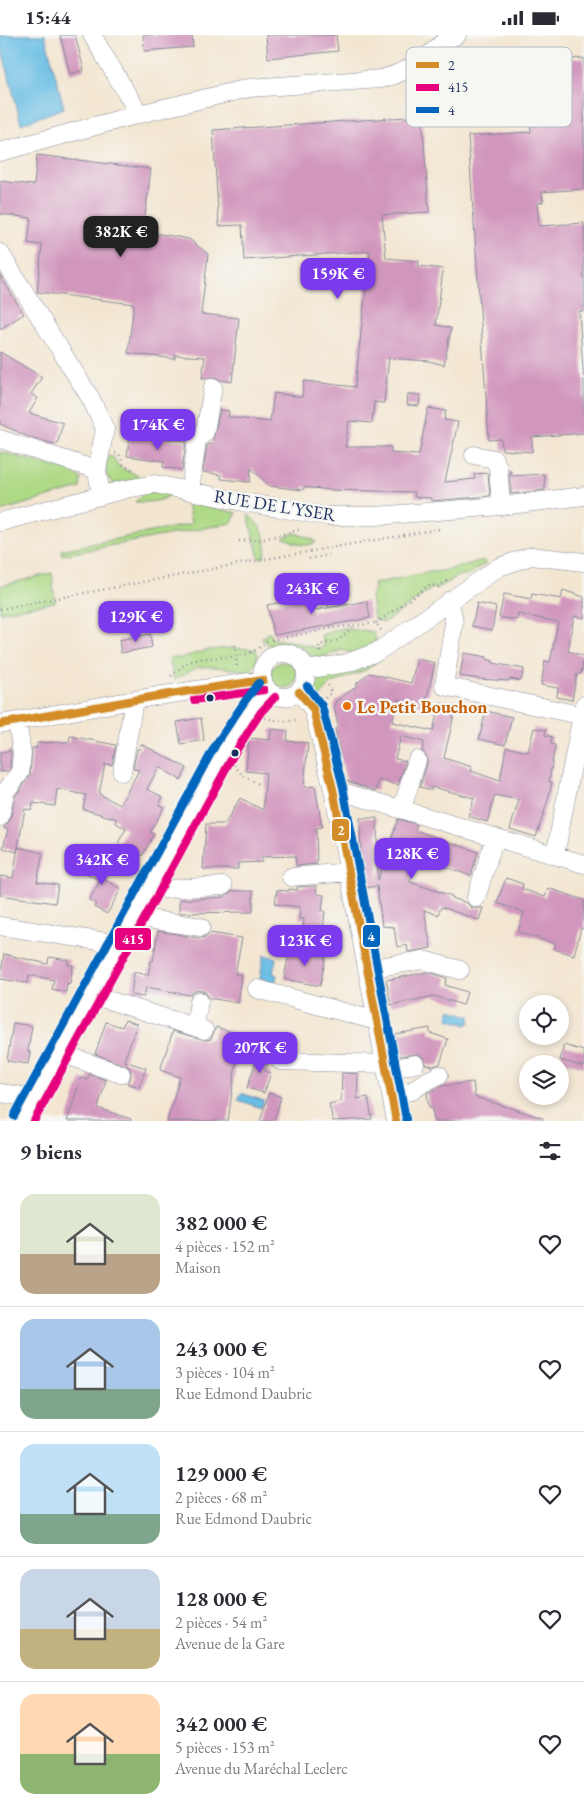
<!DOCTYPE html>
<html lang="fr">
<head>
<meta charset="utf-8">
<style>
  :root { --surface:#fff; --page:#f7f7f7; --text:#2b2b33; --muted:#7c7c81; --line:#e1e1e2; --accent:#7c3aed }
  body { margin:0; font-family:"EB Garamond",serif; background:var(--page); color:var(--text); height:100vh; display:flex; flex-direction:column; font-size:19px; white-space:nowrap }
  * { box-sizing:border-box; margin:0 }
  p { font-size:16px; color:var(--muted) }
  .icon { flex:none; width:28px; height:28px; fill:none; stroke:currentColor; stroke-width:2; stroke-linecap:round; stroke-linejoin:round }
  .map { position:relative; height:1086px; overflow:hidden }
  .panel { display:flex; flex-direction:column; background:var(--surface); flex:1 }
  .panel>* { flex:none }
  .tools { position:absolute; left:519px; top:960px; display:grid; gap:10px }
  .tools a { display:grid; place-items:center; width:50px; height:50px; border-radius:50%; background:var(--surface); box-shadow:0 2px 8px #0003; font-size:25px }
  .price { position:absolute; translate:-50% -42px; padding:0 11px; border-radius:10px; background:var(--accent); color:#fff; font-size:16px; line-height:32px; filter:drop-shadow(0 1px 2px #0008) }
  .price::after { content:''; position:absolute; left:50%; top:30px; width:15px; height:11px; margin-left:-8px; background:inherit; clip-path:polygon(0 0,100% 0,50% 100%) }
  .price.active { background:#222; color:#fff }
  ul { padding:0; list-style:none }
  li { display:flex; align-items:center; gap:15px; height:125px; padding:0 20px }
  li+li { border-top:1px solid var(--line) }
  li span { display:grid; place-items:center; flex:none; width:140px; height:100px; border-radius:15px; color:#555 }
  li>.icon { margin-inline-start:auto }
  span .icon { width:60px; height:60px; fill:#fffc; stroke-width:1 }
  li b { font-size:21px }
  h2 { display:flex; justify-content:space-between; align-items:center; height:60px; padding:0 20px; font-size:21px }
  .status { display:flex; justify-content:space-between; align-items:center; height:35px; padding:0 25px; background:var(--surface); direction:ltr }
  .status svg { height:14px; fill:currentColor }
  .map>svg:first-child { display:block }
  .green { fill:#aed985; stroke:#648472 }
  .water { fill:#69bee5; stroke:#4276a2 }
  .building { fill:#d196bd }
  .lines { fill:none; stroke-linecap:round; stroke-linejoin:round }
  .minor-casing { stroke:#878a98; stroke-width:19 }
  .path { stroke:#878a98; stroke-width:2.5; stroke-dasharray:1 4; stroke-linecap:butt }
  .minor { stroke:#fff; stroke-width:18 }
  .bus-1-casing { stroke:#f6f6f2; stroke-width:11 }
  .bus-2-casing { stroke:#f6f6f2; stroke-width:11 }
  .bus-3-casing { stroke:#f6f6f2; stroke-width:11 }
  .bus-1 { stroke:#d38c28; stroke-width:8 }
  .bus-2 { stroke:#e6007e; stroke-width:8 }
  .bus-3 { stroke:#0065bd; stroke-width:8 }
  .bus-dot { fill:#1b2f5e; stroke:#f6f6f2; stroke-width:2 }
  .food-dot { fill:#e8710a; stroke:#f6f6f2; stroke-width:2 }
  .labels { text-anchor:middle; dominant-baseline:central; stroke-width:5; stroke-linejoin:round; paint-order:stroke }
  .street-label { font-size:18px; fill:#1b2f5e; stroke:#f6f6f2 }
  .food-label { font-size:18px; font-weight:bold; fill:#c56008; stroke:#f6f6f2; text-anchor:start }
  .key { fill:#f6f6f2; stroke:#b4bac6; stroke-width:1 }
  .key-label { font-size:14px; fill:#1b2f5e }
  .line-badge { stroke:#f6f6f2; stroke-width:2 }
  .badge-label { font-size:14px; text-anchor:middle; font-weight:bold; fill:#fff }
</style>
</head>
<body>
<div class="status"><b>15:44</b><svg viewBox="0 0 49 12"><path d="M0 12V9h3v3zM5 12V6h3v6zM10 12V3h3v9zM15 12V0h3v12zM26 1h20v11H26zM47 4h2v5h-2z"/></svg></div>
<div class="map">
<svg width="584" height="1086" viewBox="0 0 584 1086">
  <rect width="100%" height="100%" fill="#f6f6f2"/>
  <filter id="ink" filterUnits="userSpaceOnUse"><feTurbulence type="fractalNoise" baseFrequency=".02" numOctaves="2"/><feDisplacementMap in="SourceGraphic" scale="10" xChannelSelector="R" yChannelSelector="G"/><feConvolveMatrix kernelMatrix="1 2 1 2 8 2 1 2 1" color-interpolation-filters="sRGB"/></filter>
  <filter id="wash" filterUnits="userSpaceOnUse"><feTurbulence type="fractalNoise" baseFrequency=".0096" numOctaves="4" result="noise"/><feDisplacementMap in="SourceGraphic" scale="20" xChannelSelector="R" yChannelSelector="G"/><feGaussianBlur stdDeviation="1.12" result="paint"/><feColorMatrix in="noise" values="0 0 0 0 0 0 0 0 0 0 0 0 0 0 0 0 0 1.4 0 .05"/><feComposite in="paint" operator="in"/></filter>
  <g filter="url(#wash)">
    <rect width="100%" height="100%" fill="#f3e6d1"/>
    <path class="green" d="M 0,417 L 72,436 L 81,444 L 80,453 L 0,476 Z
      M 108,420 L 113,422 C 123,441 127,431 141,444 L 114,449 C 103,441 106,432 108,420 Z
      M 159,456 L 170,460 C 160,468 147,467 135,467 L 144,458 Z
      M 187,468 L 237,478 L 231,488 L 62,520 L 61,515 L 191,489 Z
      M 248,480 C 261,489 270,506 264,522 L 259,523 Z
      M 295,498 L 312,504 L 316,507 C 306,514 294,507 284,503 L 284,502 Z
      M 483,525 L 486,528 L 467,540 L 460,540 L 435,555 L 433,553 L 385,587 L 374,584 L 371,561 L 374,554 L 373,549 L 429,537 L 443,536 Z
      M 52,538 L 55,567 L 0,577 L 0,551 Z
      M 345,593 C 356,597 363,593 374,598 L 376,606 L 368,615 L 355,619 L 342,615 L 316,624 L 303,614 L 294,610 L 268,610 L 261,603 L 270,597 L 272,604 L 296,607 L 316,613 L 324,612 L 321,600 L 339,594 Z
      M 231,613 L 255,614 L 258,620 L 256,629 L 250,636 L 215,632 L 198,632 L 174,645 L 169,624 L 172,622 L 180,623 L 207,615 Z
      M 377,626 L 368,634 L 331,649 L 315,667 L 311,659 L 313,653 L 321,640 L 330,640 Z
      M271 640a13 13 0 1 1 26 0a13 13 0 1 1-26 0Z"/>
    <path class="water" d="M 0,0 L 45,0 L 64,73 L 21,89 L 0,7 Z
      M 264,920 L 276,923 L 273,938 L 277,940 L 275,948 L 266,947 L 266,944 L 260,943 Z
      M 450,975 L 470,981 L 470,988 L 468,988 L 467,990 L 448,984 Z
      M 241,1058 L 264,1066 L 261,1073 L 238,1065 Z"/>
    <g id="blocks">
      <path class="building" d="M 60,0 L 75,0 L 84,35 L 70,39 Z
        M 143,0 L 192,0 L 193,12 L 144,16 Z
        M 266,0 L 336,0 L 338,16 L 268,23 Z
        M 584,23 L 584,154 L 542,157 L 543,167 L 537,168 L 539,191 L 584,188 L 584,276 L 579,276 L 584,349 L 584,398 L 532,402 L 532,417 L 502,415 L 501,404 L 489,405 L 468,101 L 531,97 L 526,27 Z
        M 422,81 L 429,177 L 382,180 L 386,223 L 419,226 L 418,231 L 443,234 L 436,290 L 451,293 L 444,330 L 429,326 L 389,323 L 384,368 L 374,367 L 372,388 L 349,386 L 345,412 L 391,412 L 391,418 L 419,420 L 428,373 L 446,376 L 444,385 L 458,387 L 445,447 L 475,444 L 474,439 L 488,438 L 490,461 L 431,466 L 431,463 L 414,462 L 415,457 L 330,455 L 304,452 L 303,455 L 270,451 L 251,433 L 250,447 L 221,444 L 221,440 L 203,437 L 207,410 L 212,409 L 220,375 L 229,376 L 228,382 L 270,387 L 274,358 L 302,362 L 304,346 L 355,352 L 370,216 L 244,225 L 242,190 L 219,191 L 213,95 Z
        M 37,120 L 151,134 L 143,196 L 189,204 L 208,219 L 201,279 L 239,283 L 232,347 L 221,345 L 214,342 L 202,343 L 205,322 L 175,320 L 175,324 L 128,318 L 134,269 L 37,257 L 42,210 L 28,208 L 31,183 L 0,179 L 0,146 L 34,150 Z
        M 0,240 L 24,279 L 0,294 Z
        M 0,317 L 42,342 L 31,359 L 38,363 L 29,378 L 63,388 L 57,410 L 27,401 L 0,389 Z
        M 408,359 L 420,360 L 419,371 L 407,370 Z
        M 130,401 L 186,406 L 182,435 L 163,432 L 164,426 L 127,421 Z
        M 509,436 L 511,436 L 511,441 L 544,439 L 545,455 L 511,459 Z
        M 563,555 L 584,562 L 584,583 L 574,581 L 568,616 L 584,621 L 581,639 L 577,639 L 572,665 L 557,662 L 558,653 L 541,650 L 545,626 L 550,627 L 558,587 L 518,579 L 517,585 L 499,582 L 504,559 L 531,564 L 532,559 L 561,564 Z
        M 308,562 L 311,576 L 367,566 L 370,583 L 274,600 L 267,570 Z
        M 477,568 L 496,572 L 492,595 L 472,591 Z
        M 150,599 L 152,612 L 121,618 L 119,605 Z
        M 464,618 L 487,622 L 486,624 L 493,626 L 493,628 L 524,634 L 521,646 L 510,644 L 509,646 L 479,644 L 460,641 Z
        M 417,624 L 435,628 L 425,671 L 398,664 L 392,687 L 433,696 L 440,668 L 456,671 L 444,723 L 472,732 L 471,736 L 500,746 L 506,712 L 528,717 L 534,693 L 546,695 L 545,700 L 552,702 L 551,709 L 555,710 L 549,747 L 552,747 L 548,765 L 536,802 L 510,794 L 519,765 L 495,760 L 487,787 L 468,781 L 474,763 L 432,752 L 431,755 L 420,752 L 427,728 L 427,722 L 422,716 L 424,707 L 401,701 L 395,724 L 406,726 L 398,750 L 379,745 L 376,756 L 347,746 L 344,738 L 335,694 L 338,691 L 334,671 L 336,666 L 356,652 L 357,648 L 369,638 L 411,648 Z
        M 486,676 L 512,682 L 505,710 L 479,704 Z
        M 201,683 L 204,705 L 181,709 L 177,687 Z
        M 271,694 L 288,696 L 287,706 L 308,708 L 304,752 L 315,751 L 322,792 L 316,793 L 317,829 L 296,831 L 295,821 L 262,822 L 262,827 L 238,828 L 238,834 L 203,834 L 206,789 L 225,789 L 240,763 L 263,775 L 266,738 L 246,736 L 249,703 L 270,705 Z
        M 70,701 L 116,710 L 112,730 L 105,729 L 99,759 L 120,770 L 139,735 L 133,734 L 137,714 L 140,714 L 141,709 L 187,733 L 181,745 L 159,732 L 147,754 L 163,762 L 159,770 L 164,772 L 150,797 L 154,799 L 142,821 L 118,808 L 126,794 L 116,788 L 117,784 L 83,774 L 86,760 L 57,754 L 55,771 L 33,768 L 32,775 L 25,774 L 18,812 L 43,818 L 37,847 L 58,850 L 55,868 L 0,860 L 0,841 L 13,843 L 18,812 L 17,817 L 3,813 L 8,794 L 4,793 L 5,791 L 10,785 L 15,762 L 30,740 L 32,713 L 37,713 L 37,708 L 69,707 Z
        M 9,715 L 11,715 L 11,718 L 10,734 L 8,736 L 0,737 L 0,717 L 9,717 Z
        M 360,783 L 377,783 L 378,845 L 398,784 L 417,790 L 415,795 L 478,817 L 471,841 L 417,822 L 410,847 L 452,861 L 452,863 L 467,868 L 472,873 L 483,873 L 479,885 L 441,872 L 438,880 L 424,875 L 431,913 L 408,917 L 407,910 L 397,912 L 394,892 L 382,891 L 377,851 L 365,853 L 359,821 L 361,821 Z
        M 86,824 L 108,830 L 105,845 L 121,854 L 107,879 L 94,872 L 96,869 L 89,865 L 100,846 L 84,837 Z
        M 506,843 L 523,849 L 522,854 L 545,862 L 548,853 L 584,865 L 584,894 L 581,893 L 574,920 L 554,914 L 556,909 L 518,897 L 524,877 L 497,868 Z
        M 316,851 L 317,859 L 324,860 L 322,876 L 325,876 L 323,896 L 303,894 L 304,884 L 299,884 L 300,872 L 275,869 L 277,855 L 288,856 L 289,854 L 297,855 L 297,852 Z
        M 232,856 L 253,856 L 253,877 L 179,878 L 179,865 L 224,862 Z
        M 158,896 L 199,903 L 205,902 L 210,898 L 242,903 L 235,939 L 242,940 L 238,968 L 209,963 L 206,958 L 200,955 L 195,956 L 190,960 L 146,952 L 144,962 L 131,960 L 134,937 L 148,940 L 151,926 L 153,926 Z
        M 290,912 L 326,920 L 320,951 L 284,944 Z
        M 4,919 L 48,929 L 49,922 L 69,925 L 68,930 L 73,930 L 70,949 L 67,948 L 66,957 L 52,954 L 54,945 L 29,940 L 28,948 L 0,944 Z
        M 428,937 L 447,943 L 445,950 L 467,957 L 463,970 L 434,961 L 391,970 L 386,945 Z
        M 125,985 L 137,989 L 124,1026 L 146,1033 L 139,1052 L 127,1048 L 131,1042 L 131,1037 L 129,1032 L 95,1019 L 106,987 L 122,992 Z
        M 13,988 L 32,991 L 28,1016 L 30,1017 L 28,1029 L 7,1026 Z
        M 216,992 L 240,1000 L 228,1086 L 167,1086 L 180,1042 L 160,1035 L 173,996 L 206,1005 L 211,1004 Z
        M 430,993 L 430,998 L 448,1004 L 440,1029 L 433,1031 L 425,1029 L 423,1022 L 418,1019 L 399,1021 L 395,999 Z
        M 564,1010 L 584,1016 L 584,1032 L 560,1025 Z
        M 259,1017 L 271,1021 L 265,1036 L 271,1038 L 264,1058 L 247,1053 Z
        M 342,1038 L 358,1039 L 357,1064 L 368,1062 L 372,1084 L 333,1086 L 329,1069 L 341,1066 Z
        M 89,1039 L 106,1045 L 98,1073 L 131,1084 L 131,1086 L 67,1086 L 81,1043 L 87,1045 Z
        M 473,1047 L 475,1062 L 543,1083 L 542,1086 L 434,1086 L 432,1072 L 429,1072 L 427,1058 L 442,1051 Z
        M 269,1058 L 281,1062 L 277,1076 L 273,1086 L 260,1086 Z"/>
    </g>
  </g>
  <g filter="url(#ink)">
    <use href="#blocks" fill-opacity="0" stroke="#878a98" stroke-width="1"/>
    <g class="lines">
      <defs>
        <path id="minor" d="M 92,0 L 139,79
          M 0,117 L 139,79 L 249,53 L 381,44 C 399,40 414,32 429,20 C 440,11 443,5 457,0
          M 0,218 L 91,364 L 105,394 L 97,435 L 101,461
          M 0,404 L 97,435
          M 474,420 L 494,424 L 498,432 L 501,471
          M 190,456 L 197,405 L 205,397 L 213,352
          M 0,487 L 126,454 L 155,449 L 243,467 L 327,481 L 376,481 L 501,471 L 584,461
          M 450,565 L 454,588 L 444,651 L 584,681
          M262 640a22 22 0 1 1 44 0a22 22 0 1 1-44 0Z
          M 306,635 L 347,628 L 377,617 L 499,532 L 531,521 L 584,527
          M 299,657 L 313,674 L 333,754 L 396,1086
          M 0,689 L 157,661 L 263,645
          M 122,737 L 134,665
          M 333,754 L 584,829
          M 402,774 L 417,725
          M 0,782 L 5,757 L 20,738 L 22,718 L 17,686
          M 555,820 L 584,670
          M 291,842 L 349,837
          M 151,851 L 164,854 L 223,851
          M 476,863 L 495,802
          M 134,882 L 201,892
          M 0,891 L 119,909
          M 367,934 L 423,925 L 460,935
          M 257,954 L 377,986
          M 92,960 L 204,995
          M 195,992 L 199,966
          M 60,1018 L 121,1039
          M 280,1026 L 385,1029
          M 386,1035 L 415,1029
          M 0,1058 L 36,1063
          M 391,1060 L 412,1056 L 423,1048 L 439,1040
          M 23,1086 L 225,714 L 253,671 L 267,655"/>
      </defs>
      <use href="#minor" class="minor-casing"/>
      <path class="path" d="M 115,418 L 119,419 L 124,431 L 134,435
        M 239,506 L 264,504 L 299,495
        M 309,524 L 329,520
        M 315,556 L 317,560 L 326,559 L 329,573
        M 315,556 L 336,552
        M 0,574 L 260,525 L 439,494
        M 376,588 L 431,549 L 437,552 L 451,544
        M 332,589 L 333,593 L 376,588 L 381,595
        M 235,610 L 237,633
        M 320,617 L 319,610 L 339,605 L 355,590
        M 171,641 C 176,637 181,632 186,629 C 211,615 243,632 267,606 L 333,593
        M 325,663 L 331,658 L 327,647
        M 265,683 C 275,685 290,689 299,683
        M 234,730 L 243,741 L 259,749"/>
      <use href="#minor" class="minor"/>
      <defs>
        <path id="bus-1" d="M 299,657 L 313,674 L 333,754 L 396,1086
          M 0,689 L 157,661 L 263,645"/>
        <path id="bus-2" d="M 194,665 L 264,655
          M 34,1086 L 234,719 L 261,677 L 275,662"/>
        <path id="bus-3" d="M 307,651 L 322,671 L 343,752 L 406,1084
          M 14,1081 L 216,709 L 245,666 L 259,648"/>
      </defs>
      <use href="#bus-1" class="bus-1-casing"/>
      <use href="#bus-2" class="bus-2-casing"/>
      <use href="#bus-3" class="bus-3-casing"/>
      <use href="#bus-1" class="bus-1"/>
      <use href="#bus-2" class="bus-2"/>
      <use href="#bus-3" class="bus-3"/>
    </g>
  </g>
  <g class="bus-dot">
    <circle cx="210" cy="663" r="4.5"/>
    <circle cx="235" cy="718" r="4.5"/>
  </g>
  <circle class="food-dot" cx="347" cy="671" r="5"/>
  <g class="labels">
    <g class="street-label">
      <text transform="translate(275 470) rotate(9)">RUE DE L'YSER</text>
    </g>
    <g class="food-label">
      <text x="357" y="671">Le Petit Bouchon</text>
    </g>
  </g>
  <rect x="406" y="12" width="166" height="80" rx="8" class="key"/>
  <rect x="416" y="27" width="23" height="6" fill="#d38c28"/>
  <rect x="416" y="49" width="23" height="7" fill="#e6007e"/>
  <rect x="416" y="72" width="23" height="6" fill="#0065bd"/>
  <g class="key-label">
    <text x="448" y="35">2</text>
    <text x="448" y="57">415</text>
    <text x="448" y="80">4</text>
  </g>
  <g class="line-badge">
    <rect x="331" y="783" width="19" height="24" rx="5" fill="#d38c28"/>
    <rect x="362" y="889" width="19" height="24" rx="5" fill="#0065bd"/>
    <rect x="114" y="892" width="38" height="24" rx="5" fill="#e6007e"/>
  </g>
  <g class="badge-label">
    <text x="341" y="800">2</text>
    <text x="371" y="906">4</text>
    <text x="133" y="909">415</text>
  </g>
</svg>
<div class="tools">
<a><svg class="icon" aria-label="locate" viewBox="0 0 24 24"><circle cx="12" cy="12" r="6"/><path d="M12 2v4M12 18v4M2 12h4M18 12h4"/></svg></a>
<a><svg class="icon" aria-label="layers" viewBox="0 0 24 24"><path d="M12 4l9 5-9 5-9-5zM3 14l9 5 9-5"/></svg></a>
</div>
<b class="price active" style="left:121px;top:223px">382K €</b>
<b class="price" style="left:338px;top:265px">159K €</b>
<b class="price" style="left:158px;top:416px">174K €</b>
<b class="price" style="left:312px;top:580px">243K €</b>
<b class="price" style="left:136px;top:608px">129K €</b>
<b class="price" style="left:412px;top:845px">128K €</b>
<b class="price" style="left:102px;top:851px">342K €</b>
<b class="price" style="left:305px;top:932px">123K €</b>
<b class="price" style="left:260px;top:1039px">207K €</b>
</div>
<section class="panel">
<h2>9 biens<svg class="icon" aria-label="filters" viewBox="0 0 24 24"><path d="M4 7h16M4 17h16"/><circle cx="9" cy="7" r="2"/><circle cx="15" cy="17" r="2"/></svg></h2>
<ul>
<li><span style="background:linear-gradient(#dfe7d0 60%,#b9a48a 0)"><svg class="icon" aria-label="home" viewBox="0 0 24 24"><path d="M3 11l9-7 9 7M6 9v11h12V9"/></svg></span><div><b>382 000 €</b><p>4 pièces · 152 m²</p><p>Maison</p></div><svg class="icon" aria-label="heart" viewBox="0 0 24 24"><path d="M12 20l-8-8c-3-5 5-10 8-4 3-6 11-1 8 4z"/></svg></li>
<li><span style="background:linear-gradient(#a9c7e8 70%,#7fa58c 0)"><svg class="icon" aria-label="home" viewBox="0 0 24 24"><path d="M3 11l9-7 9 7M6 9v11h12V9"/></svg></span><div><b>243 000 €</b><p>3 pièces · 104 m²</p><p>Rue Edmond Daubric</p></div><svg class="icon" aria-label="heart" viewBox="0 0 24 24"><path d="M12 20l-8-8c-3-5 5-10 8-4 3-6 11-1 8 4z"/></svg></li>
<li><span style="background:linear-gradient(#bfe0f5 70%,#7fa58c 0)"><svg class="icon" aria-label="home" viewBox="0 0 24 24"><path d="M3 11l9-7 9 7M6 9v11h12V9"/></svg></span><div><b>129 000 €</b><p>2 pièces · 68 m²</p><p>Rue Edmond Daubric</p></div><svg class="icon" aria-label="heart" viewBox="0 0 24 24"><path d="M12 20l-8-8c-3-5 5-10 8-4 3-6 11-1 8 4z"/></svg></li>
<li><span style="background:linear-gradient(#c9d6e8 60%,#c2b280 0)"><svg class="icon" aria-label="home" viewBox="0 0 24 24"><path d="M3 11l9-7 9 7M6 9v11h12V9"/></svg></span><div><b>128 000 €</b><p>2 pièces · 54 m²</p><p>Avenue de la Gare</p></div><svg class="icon" aria-label="heart" viewBox="0 0 24 24"><path d="M12 20l-8-8c-3-5 5-10 8-4 3-6 11-1 8 4z"/></svg></li>
<li><span style="background:linear-gradient(#ffd9b3 60%,#8fb573 0)"><svg class="icon" aria-label="home" viewBox="0 0 24 24"><path d="M3 11l9-7 9 7M6 9v11h12V9"/></svg></span><div><b>342 000 €</b><p>5 pièces · 153 m²</p><p>Avenue du Maréchal Leclerc</p></div><svg class="icon" aria-label="heart" viewBox="0 0 24 24"><path d="M12 20l-8-8c-3-5 5-10 8-4 3-6 11-1 8 4z"/></svg></li>
</ul>
</section>
</body>
</html>
